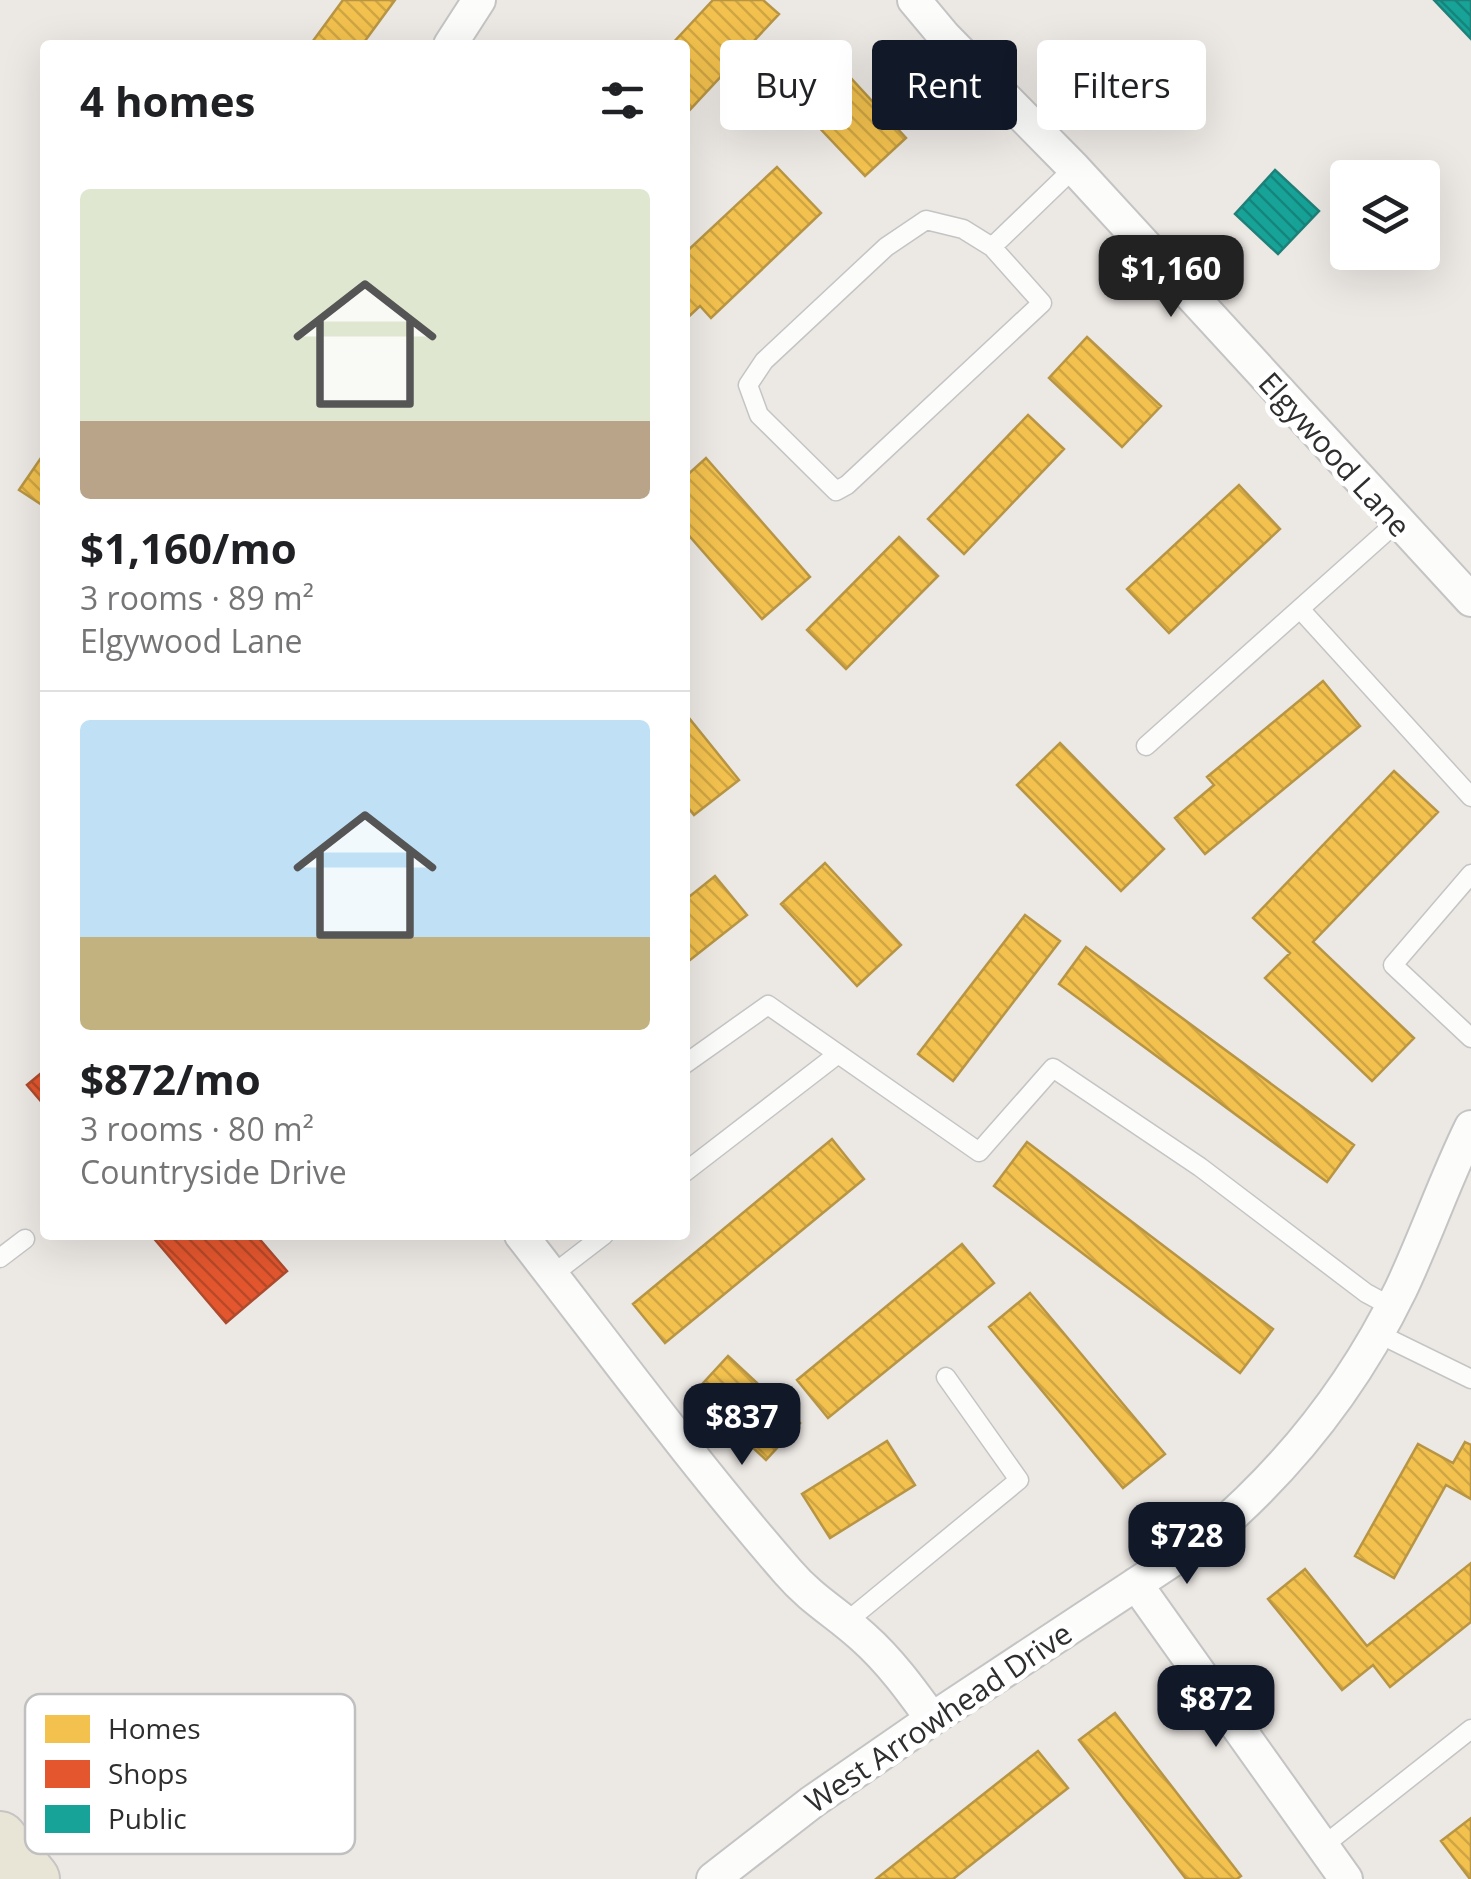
<!DOCTYPE html>
<html lang="en">
<head>
<meta charset="utf-8">
<style>
  :root { --surface:#fff; --page:#f6f6f6; --text:#202124; --muted:#757577; --line:#e0e0e0; --accent:#111827 }
  body { margin:0; font-family:"Open Sans",sans-serif; background:var(--page); color:var(--text); height:100vh; display:flex; flex-direction:column; font-size:38px; white-space:nowrap }
  * { box-sizing:border-box; margin:0 }
  p { font-size:32px; color:var(--muted) }
  .icon { flex:none; width:55px; height:55px; fill:none; stroke:currentColor; stroke-width:2; stroke-linecap:round; stroke-linejoin:round }
  .map { position:relative; flex:1; overflow:hidden }
  .side { position:absolute; left:40px; top:40px; width:650px; height:1200px; display:flex; flex-direction:column; background:var(--surface); border-radius:10px; box-shadow:0 10px 40px #0002 }
  .side>* { flex:none }
  .top-card { position:absolute; left:720px; top:40px; width:600px; height:90px; display:flex; gap:20px }
  .controls { position:absolute; left:1330px; top:160px; display:grid; gap:20px }
  .controls a { display:grid; place-items:center; width:110px; height:110px; border-radius:10px; background:var(--surface); box-shadow:0 10px 40px #0002; font-size:50px }
  .price { position:absolute; translate:-50% -85px; padding:0 22px; border-radius:20px; background:var(--accent); color:#fff; font-size:32px; line-height:65px; filter:drop-shadow(0 2px 5px #0008) }
  .price::after { content:''; position:absolute; left:50%; top:60px; width:30px; height:22px; margin-left:-15px; background:inherit; clip-path:polygon(0 0,100% 0,50% 100%) }
  .price.selected { background:#222; color:#fff }
  ul { padding:0; list-style:none }
  li { display:grid; align-content:center; gap:20px; height:530px; padding:0 40px }
  li+li { border-top:2px solid var(--line) }
  li span { display:grid; place-items:center; height:310px; border-radius:10px; color:#555 }
  li>.icon { margin-inline-start:auto }
  span .icon { width:180px; height:180px; fill:#fffc; stroke-width:1 }
  li b { font-size:42px }
  h2 { display:flex; justify-content:space-between; align-items:center; height:120px; padding:0 40px; font-size:42px }
  .pill { padding:0 35px; border-radius:10px; background:var(--surface); box-shadow:0 10px 40px #0002; font-size:35px; line-height:90px }
  .pill.selected { background:var(--accent); color:#fff }
  .map>svg:first-child { display:block }
  .homes { fill:url(#homes-back-hatch); stroke:#b79544; stroke-width:2.5 }
  .shops { fill:url(#shops-back-hatch); stroke:#ad4b2e; stroke-width:2.5 }
  .public { fill:url(#public-back-hatch); stroke:#1e8078; stroke-width:2.5 }
  .lines { fill:none; stroke-linecap:round; stroke-linejoin:round }
  .lane-casing { stroke:#c5c4c5; stroke-width:21 }
  .street-casing { stroke:#c5c4c5; stroke-width:36 }
  .primary-casing { stroke:#c6c5c4; stroke-width:56 }
  .lane { stroke:#fcfcfb; stroke-width:18 }
  .street { stroke:#fcfcfb; stroke-width:32 }
  .primary { stroke:#e8e4d6; stroke-width:52 }
  .labels { text-anchor:middle; dominant-baseline:central; stroke-width:10; stroke-linejoin:round; paint-order:stroke }
  .street-label { font-size:30px; fill:#2e2e2e; stroke:#fff }
  .key { fill:#fff; stroke:#c0c0c0; stroke-width:2.5 }
  .key-label { font-size:28px; fill:#2e2e2e }
</style>
</head>
<body>
<div class="map">
<svg width="1471" height="1879" viewBox="0 0 1471 1879">
  <defs>
    <pattern id="homes-back-hatch" width="6" height="6" patternUnits="userSpaceOnUse" patternTransform="scale(2.5)"><rect width="6" height="6" fill="#f2c14e"/><path d="M-1 5l2 2M0 0l6 6M5-1l2 2" fill="none" stroke="#d0a644"/></pattern>
    <pattern id="shops-back-hatch" width="6" height="6" patternUnits="userSpaceOnUse" patternTransform="scale(2.5)"><rect width="6" height="6" fill="#e4572e"/><path d="M-1 5l2 2M0 0l6 6M5-1l2 2" fill="none" stroke="#b94828"/></pattern>
    <pattern id="public-back-hatch" width="6" height="6" patternUnits="userSpaceOnUse" patternTransform="scale(2.5)"><rect width="6" height="6" fill="#17a398"/><path d="M-1 5l2 2M0 0l6 6M5-1l2 2" fill="none" stroke="#15857c"/></pattern>
  </defs>
  <rect width="100%" height="100%" fill="#ece8e4"/>
  <path class="homes" d="M 343,0 L 395,0 L 362,45 L 310,45 Z
    M 713,0 L 763,0 L 779,14 L 685,115 L 685,45 L 671,45 Z
    M 838,64 L 906,138 L 865,176 L 796,103 Z
    M 777,167 L 821,213 L 711,318 L 700,306 L 685,320 L 685,253 Z
    M 1087,337 L 1161,406 L 1122,447 L 1049,378 Z
    M 1028,415 L 1064,449 L 964,554 L 928,519 Z
    M 45,452 L 45,507 L 19,490 Z
    M 706,458 L 810,577 L 762,619 L 685,531 L 685,477 Z
    M 1239,485 L 1280,529 L 1169,633 L 1127,589 Z
    M 899,537 L 938,576 L 846,669 L 807,630 Z
    M 1323,681 L 1360,726 L 1205,854 L 1175,818 L 1214,785 L 1207,777 Z
    M 685,713 L 739,780 L 694,815 L 685,804 Z
    M 1060,743 L 1164,849 L 1121,891 L 1017,785 Z
    M 1394,771 L 1438,812 L 1313,942 L 1414,1038 L 1372,1081 L 1265,978 L 1290,953 L 1253,918 Z
    M 825,863 L 901,945 L 857,986 L 781,904 Z
    M 715,876 L 747,915 L 685,964 L 685,900 Z
    M 1025,915 L 1060,941 L 953,1081 L 918,1054 Z
    M 1086,947 L 1354,1145 L 1327,1182 L 1059,984 Z
    M 832,1139 L 864,1179 L 665,1343 L 633,1304 Z
    M 1027,1142 L 1273,1329 L 1240,1373 L 994,1186 Z
    M 962,1244 L 994,1283 L 828,1418 L 797,1380 Z
    M 1030,1293 L 1165,1454 L 1123,1488 L 989,1327 Z
    M 728,1356 L 800,1423 L 766,1460 L 694,1393 Z
    M 887,1441 L 915,1485 L 830,1538 L 802,1494 Z
    M 1465,1442 L 1471,1445 L 1471,1499 L 1446,1485 L 1394,1578 L 1355,1556 L 1418,1444 L 1453,1463 Z
    M 1471,1563 L 1471,1622 L 1390,1687 L 1373,1665 L 1342,1690 L 1268,1599 L 1305,1569 L 1367,1646 Z
    M 1115,1713 L 1241,1876 L 1237,1879 L 1186,1879 L 1079,1740 Z
    M 1038,1751 L 1068,1788 L 953,1879 L 876,1879 Z
    M 1471,1818 L 1471,1879 L 1470,1879 L 1441,1841 Z"/>
  <path class="shops" d="M 45,1070 L 45,1106 L 27,1085 Z
    M 151,1235 L 256,1235 L 287,1271 L 226,1323 Z"/>
  <path class="public" d="M 1434,0 L 1471,0 L 1471,39 Z
    M 1275,170 L 1319,211 L 1278,254 L 1235,214 Z"/>
  <g class="lines">
    <defs>
      <path id="lane" d="M 992,247 L 963,229 L 926,220 L 886,247 L 764,361 L 748,385 L 759,415 L 836,491 L 847,485 L 1042,303 L 992,247 L 1074,168
        M 1300,609 L 1471,797
        M 1146,746 L 1397,522
        M 1471,874 L 1393,965 L 1471,1038
        M 685,1064 L 768,1005 L 979,1152 L 1053,1068 L 1200,1167 L 1366,1293 L 1392,1307
        M 685,1172 L 838,1054
        M 0,1258 L 25,1239
        M 552,1275 L 604,1235
        M 1377,1333 L 1471,1379
        M 845,1623 L 1019,1480 L 946,1377
        M 1323,1846 L 1471,1729"/>
      <path id="street" d="M 914,0 L 945,37 L 1074,168 L 1471,600
        M 450,45 L 479,0
        M 521,1235 C 609,1348 694,1464 788,1572 C 812,1600 837,1613 863,1637 C 890,1661 911,1690 932,1719
        M 1136,1584 L 1346,1879
        M 713,1879 L 812,1802 L 932,1719 L 1209,1536 C 1289,1468 1355,1384 1401,1289 C 1426,1236 1445,1180 1471,1127"/>
      <path id="primary" d="M 0,1838 L 33,1879"/>
    </defs>
    <use href="#lane" class="lane-casing"/>
    <use href="#street" class="street-casing"/>
    <use href="#primary" class="primary-casing"/>
    <use href="#lane" class="lane"/>
    <use href="#street" class="street"/>
    <use href="#primary" class="primary"/>
  </g>
  <g class="labels">
    <g class="street-label">
      <text transform="translate(1335 454) rotate(48)">Elgywood Lane</text>
      <text transform="translate(938 1717) rotate(-34)">West Arrowhead Drive</text>
    </g>
  </g>
  <rect x="25" y="1694" width="330" height="160" rx="15" class="key"/>
  <rect x="45" y="1715" width="45" height="28" fill="#f2c14e"/>
  <rect x="45" y="1760" width="45" height="28" fill="#e4572e"/>
  <rect x="45" y="1805" width="45" height="28" fill="#17a398"/>
  <g class="key-label">
    <text x="108" y="1739">Homes</text>
    <text x="108" y="1784">Shops</text>
    <text x="108" y="1829">Public</text>
  </g>
</svg>
<div class="controls">
<a><svg class="icon" aria-label="layers" viewBox="0 0 24 24"><path d="M12 4l9 5-9 5-9-5zM3 14l9 5 9-5"/></svg></a>
</div>
<b class="price selected" style="left:1171px;top:320px">$1,160</b>
<b class="price" style="left:742px;top:1468px">$837</b>
<b class="price" style="left:1187px;top:1587px">$728</b>
<b class="price" style="left:1216px;top:1750px">$872</b>
<div class="top-card">
<a class="pill">Buy</a>
<a class="pill selected">Rent</a>
<a class="pill">Filters</a>
</div>
<section class="side">
<h2>4 homes<svg class="icon" aria-label="filters" viewBox="0 0 24 24"><path d="M4 7h16M4 17h16"/><circle cx="9" cy="7" r="2"/><circle cx="15" cy="17" r="2"/></svg></h2>
<ul>
<li><span style="background:linear-gradient(#dfe7d0 75%,#b9a48a 0)"><svg class="icon" aria-label="home" viewBox="0 0 24 24"><path d="M3 11l9-7 9 7M6 9v11h12V9"/></svg></span><div><b>$1,160/mo</b><p>3 rooms · 89 m²</p><p>Elgywood Lane</p></div></li>
<li><span style="background:linear-gradient(#bfe0f5 70%,#c2b280 0)"><svg class="icon" aria-label="home" viewBox="0 0 24 24"><path d="M3 11l9-7 9 7M6 9v11h12V9"/></svg></span><div><b>$872/mo</b><p>3 rooms · 80 m²</p><p>Countryside Drive</p></div></li>
</ul>
</section>
</div>
</body>
</html>
